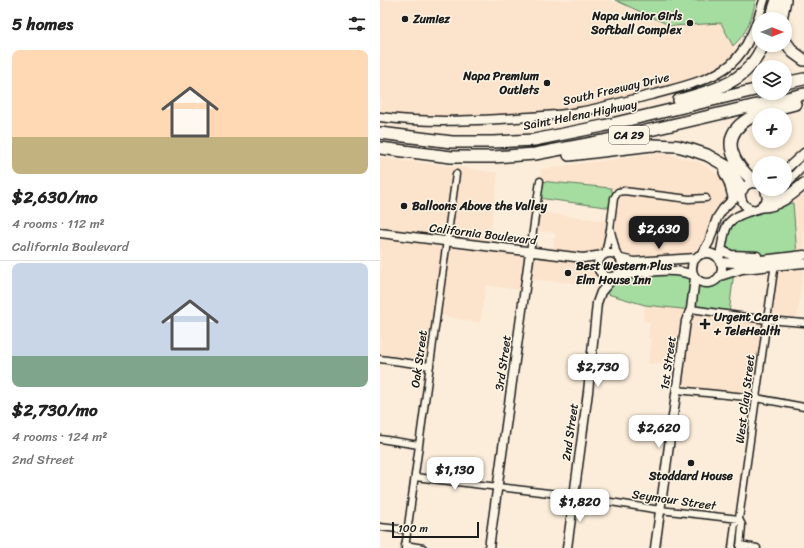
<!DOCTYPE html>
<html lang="en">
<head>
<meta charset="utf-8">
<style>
  :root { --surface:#fff; --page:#f2f2f2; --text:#222; --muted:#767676; --line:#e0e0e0; --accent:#1c1c1c }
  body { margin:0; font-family:Sriracha,sans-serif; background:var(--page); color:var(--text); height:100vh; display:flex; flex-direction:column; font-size:15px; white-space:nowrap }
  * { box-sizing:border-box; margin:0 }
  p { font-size:13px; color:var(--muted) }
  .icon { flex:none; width:22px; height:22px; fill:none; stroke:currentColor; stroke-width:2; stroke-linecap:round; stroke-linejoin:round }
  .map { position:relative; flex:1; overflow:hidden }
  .panel { display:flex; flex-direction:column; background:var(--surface); width:380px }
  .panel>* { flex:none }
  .needle { width:26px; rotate:90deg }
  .tools { position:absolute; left:372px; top:12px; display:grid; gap:8px }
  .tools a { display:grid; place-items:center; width:40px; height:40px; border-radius:50%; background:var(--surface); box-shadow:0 2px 6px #0003; font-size:20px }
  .scale { position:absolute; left:12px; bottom:10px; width:87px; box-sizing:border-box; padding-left:4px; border:2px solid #1c1c1c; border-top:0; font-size:11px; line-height:14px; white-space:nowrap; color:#1c1c1c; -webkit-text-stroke:3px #fcf5e5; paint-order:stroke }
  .price { position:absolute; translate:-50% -34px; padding:0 9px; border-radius:8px; background:#fff; color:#222; font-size:13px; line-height:26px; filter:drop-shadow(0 1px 2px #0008) }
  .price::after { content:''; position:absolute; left:50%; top:24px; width:12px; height:9px; margin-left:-6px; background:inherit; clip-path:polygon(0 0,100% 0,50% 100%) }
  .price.on { background:var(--accent); color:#fff }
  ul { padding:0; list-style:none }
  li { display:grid; align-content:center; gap:8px; height:212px; padding:0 12px }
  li+li { border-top:1px solid var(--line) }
  li span { display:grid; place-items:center; height:124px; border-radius:8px; color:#555 }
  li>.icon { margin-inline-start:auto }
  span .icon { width:72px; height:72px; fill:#fffc; stroke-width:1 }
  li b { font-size:17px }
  h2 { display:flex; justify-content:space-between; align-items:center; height:48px; padding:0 12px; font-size:17px }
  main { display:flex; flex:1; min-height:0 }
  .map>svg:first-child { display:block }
  .built { fill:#fce3cc }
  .green { fill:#a5dca0; stroke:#607c5e }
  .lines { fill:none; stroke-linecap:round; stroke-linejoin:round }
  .street-casing { stroke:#1c1c1c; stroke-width:9 }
  .secondary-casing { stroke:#1c1c1c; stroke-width:11 }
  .highway-casing { stroke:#1c1c1c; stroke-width:14 }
  .street { stroke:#fcf5e5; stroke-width:6 }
  .secondary { stroke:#fcf5e5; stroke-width:8 }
  .highway { stroke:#fcf5e5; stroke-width:11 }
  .poi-dot { fill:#1c1c1c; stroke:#fcf5e5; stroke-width:1.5 }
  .labels { text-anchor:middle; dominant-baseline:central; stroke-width:3; stroke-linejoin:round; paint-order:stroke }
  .shield { fill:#fcf5e5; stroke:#5f5d58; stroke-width:1 }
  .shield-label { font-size:11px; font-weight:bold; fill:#1c1c1c }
  .poi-label { font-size:12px; font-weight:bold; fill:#1c1c1c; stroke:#fcf5e5; text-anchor:start }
  .street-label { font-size:12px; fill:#1c1c1c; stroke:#fcf5e5 }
</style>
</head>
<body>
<main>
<section class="panel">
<h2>5 homes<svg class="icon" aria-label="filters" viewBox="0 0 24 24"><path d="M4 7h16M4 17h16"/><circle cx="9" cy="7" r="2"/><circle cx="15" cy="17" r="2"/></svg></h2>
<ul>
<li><span style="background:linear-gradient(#ffd9b3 70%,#c2b280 0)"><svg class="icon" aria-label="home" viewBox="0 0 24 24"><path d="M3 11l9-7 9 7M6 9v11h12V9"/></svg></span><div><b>$2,630/mo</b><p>4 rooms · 112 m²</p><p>California Boulevard</p></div></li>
<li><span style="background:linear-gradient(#c9d6e8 75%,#7fa58c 0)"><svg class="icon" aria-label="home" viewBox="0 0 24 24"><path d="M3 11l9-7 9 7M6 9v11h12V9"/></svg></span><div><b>$2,730/mo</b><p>4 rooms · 124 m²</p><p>2nd Street</p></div></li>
</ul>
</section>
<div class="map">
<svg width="424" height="548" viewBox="0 0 424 548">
  <rect width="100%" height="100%" fill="#fcedda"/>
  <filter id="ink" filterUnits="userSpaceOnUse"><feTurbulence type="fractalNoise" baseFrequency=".025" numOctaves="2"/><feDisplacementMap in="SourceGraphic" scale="8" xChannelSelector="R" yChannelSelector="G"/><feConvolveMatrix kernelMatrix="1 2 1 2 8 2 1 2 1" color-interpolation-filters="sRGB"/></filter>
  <g filter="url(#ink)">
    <path class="built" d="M 0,0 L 230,0 L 291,26 L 341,22 L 353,46 L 357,57 L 333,76 L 219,108 L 130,118 L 0,117 Z
      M 281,153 L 319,162 L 350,182 L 354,197 L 319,255 L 241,259 L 230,231 L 223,255 L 203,258 L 218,269 L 215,285 L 147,279 L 145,291 L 106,285 L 100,323 L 57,315 L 50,366 L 0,359 L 0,158 L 77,167 L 118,173 L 112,219 L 110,247 L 173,254 L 175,233 L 154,230 L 156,211 L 231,222 L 231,188 L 160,181 L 161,169 Z
      M 424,193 L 424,255 L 417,256 L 413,203 Z
      M 424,263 L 417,322 L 387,320 L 376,398 L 297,390 L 300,366 L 268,363 L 272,339 L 268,338 L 270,322 L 263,321 L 265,305 L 311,309 L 386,320 L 395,266 Z"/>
    <path class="green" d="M 235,0 L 376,0 C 371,19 368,32 353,46 L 341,23 L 291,26 Z
      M 160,181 L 231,188 L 234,198 L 233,208 L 158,198 Z
      M 413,203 L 417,256 L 386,259 L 351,255 L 341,244 L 351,220 L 393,205 Z
      M 292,271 L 323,283 C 334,284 333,280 341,276 C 345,274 350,273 354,271 L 349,314 L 265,305 L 221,292 L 234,277 Z"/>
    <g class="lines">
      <defs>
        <path id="street" d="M 231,231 L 237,255
          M 150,252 L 160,181
          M 225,254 L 230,229 L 234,198 L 238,192 L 244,191 L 309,199 L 326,198
          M 311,309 L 387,320 L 424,323
          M 0,359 L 50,366
          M 297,390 L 376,398 L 424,407
          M 0,439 L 39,445
          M 35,477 L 194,496 L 280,510 L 359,519
          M 0,527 L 27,530
          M 25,545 L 43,548
          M 360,545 L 377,548
          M 25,548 L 76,174
          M 352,548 L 355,524 L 359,519
          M 360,548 L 362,525 L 359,519 L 395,263"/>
        <path id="secondary" d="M 0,117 C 47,123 89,121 136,118 C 157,116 178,116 199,112 C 225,107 250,100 275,94 C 301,87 330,81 351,64 C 369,48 377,22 384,0
          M 405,170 L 424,153
          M 378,183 C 371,181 366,185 361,190 C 358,210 380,217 387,199 L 385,189
          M 405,185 L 424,165
          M 385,203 L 401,189
          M 0,233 L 203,258 L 223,255
          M 341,250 L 351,255 L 377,256
          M218 265a12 12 0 1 1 24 0a12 12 0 1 1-24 0Z
          M312 268a15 15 0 1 1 30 0a15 15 0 1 1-30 0Z
          M 322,254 L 329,242 L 337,218 L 343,209 L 358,194
          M 241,259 L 254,262 L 316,258
          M 339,259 C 347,229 339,220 374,210
          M 340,262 L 355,263 L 424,255
          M 236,276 C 260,274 290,266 313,275
          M 340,276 L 362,269 L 424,263
          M 109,548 L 150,252
          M 187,548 L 208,392 L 217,303 L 221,292 L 234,277
          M 275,548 L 306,321 L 311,309 L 315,278"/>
        <path id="highway" d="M 391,19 L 397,0
          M 401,19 L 405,0
          M 405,41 L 413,52 L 424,60
          M 405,83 L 424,79
          M 299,100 C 335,90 367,83 383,45
          M 0,133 L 72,142 L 113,142 L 154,140 L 223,126 L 379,89
          M 0,148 L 71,157 L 113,157 L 155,154 L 223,141 L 424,94
          M 189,155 L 272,145 L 297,146 L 312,150 L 327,155 L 348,167 L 362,189
          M 345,172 L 350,182 L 354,197
          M 375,182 C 354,165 337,138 368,119 C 382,111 399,108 415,104
          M 383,206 C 398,206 413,193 424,184"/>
      </defs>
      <use href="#street" class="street-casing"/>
      <use href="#secondary" class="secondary-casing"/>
      <use href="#highway" class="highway-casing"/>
      <use href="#street" class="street"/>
      <use href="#secondary" class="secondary"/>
      <use href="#highway" class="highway"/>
    </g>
  </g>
  <g class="poi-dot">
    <circle cx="25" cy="19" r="4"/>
    <circle cx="310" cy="23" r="4"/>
    <circle cx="167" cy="83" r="4"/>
    <circle cx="24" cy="206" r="4"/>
    <circle cx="188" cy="273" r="4"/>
    <path d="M323 318h4v4h4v4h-4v4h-4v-4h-4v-4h4z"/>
    <circle cx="311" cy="463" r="4"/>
  </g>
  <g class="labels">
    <rect class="shield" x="229" y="126" width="40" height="18" rx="3"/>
    <g class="shield-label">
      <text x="249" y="135">CA 29</text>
    </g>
    <g class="poi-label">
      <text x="302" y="16" text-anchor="end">Napa Junior Girls<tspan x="302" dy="14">Softball Complex</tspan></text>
      <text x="33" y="19">Zumiez</text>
      <text x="159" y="76" text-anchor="end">Napa Premium<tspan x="159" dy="14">Outlets</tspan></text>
      <text x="32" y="206">Balloons Above the Valley</text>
      <text x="196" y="266">Best Western Plus<tspan x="196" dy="14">Elm House Inn</tspan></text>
      <text x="334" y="317">Urgent Care<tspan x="334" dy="14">+ TeleHealth</tspan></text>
      <text x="311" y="476" text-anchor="middle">Stoddard House</text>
    </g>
    <g class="street-label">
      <text transform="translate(236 89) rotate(-13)">South Freeway Drive</text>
      <text transform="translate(200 115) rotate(-11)">Saint Helena Highway</text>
      <text transform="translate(103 234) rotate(7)">California Boulevard</text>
      <text transform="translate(39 359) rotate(-82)">Oak Street</text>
      <text transform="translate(123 363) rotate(-82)">3rd Street</text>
      <text transform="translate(288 363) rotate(-82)">1st Street</text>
      <text transform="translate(365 399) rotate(-83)">West Clay Street</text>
      <text transform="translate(190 432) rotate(-82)">2nd Street</text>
      <text transform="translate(294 500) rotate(8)">Seymour Street</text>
    </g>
  </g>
</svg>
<div class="tools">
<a><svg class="needle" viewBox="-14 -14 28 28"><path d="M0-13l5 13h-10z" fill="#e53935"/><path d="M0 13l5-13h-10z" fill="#767676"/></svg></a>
<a><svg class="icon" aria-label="layers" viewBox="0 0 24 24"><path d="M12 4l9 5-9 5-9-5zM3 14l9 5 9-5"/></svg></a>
<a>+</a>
<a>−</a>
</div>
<div class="scale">100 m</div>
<b class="price on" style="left:279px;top:250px">$2,630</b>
<b class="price" style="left:218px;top:388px">$2,730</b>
<b class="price" style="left:279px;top:449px">$2,620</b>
<b class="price" style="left:75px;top:491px">$1,130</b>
<b class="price" style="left:200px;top:523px">$1,820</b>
</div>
</main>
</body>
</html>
